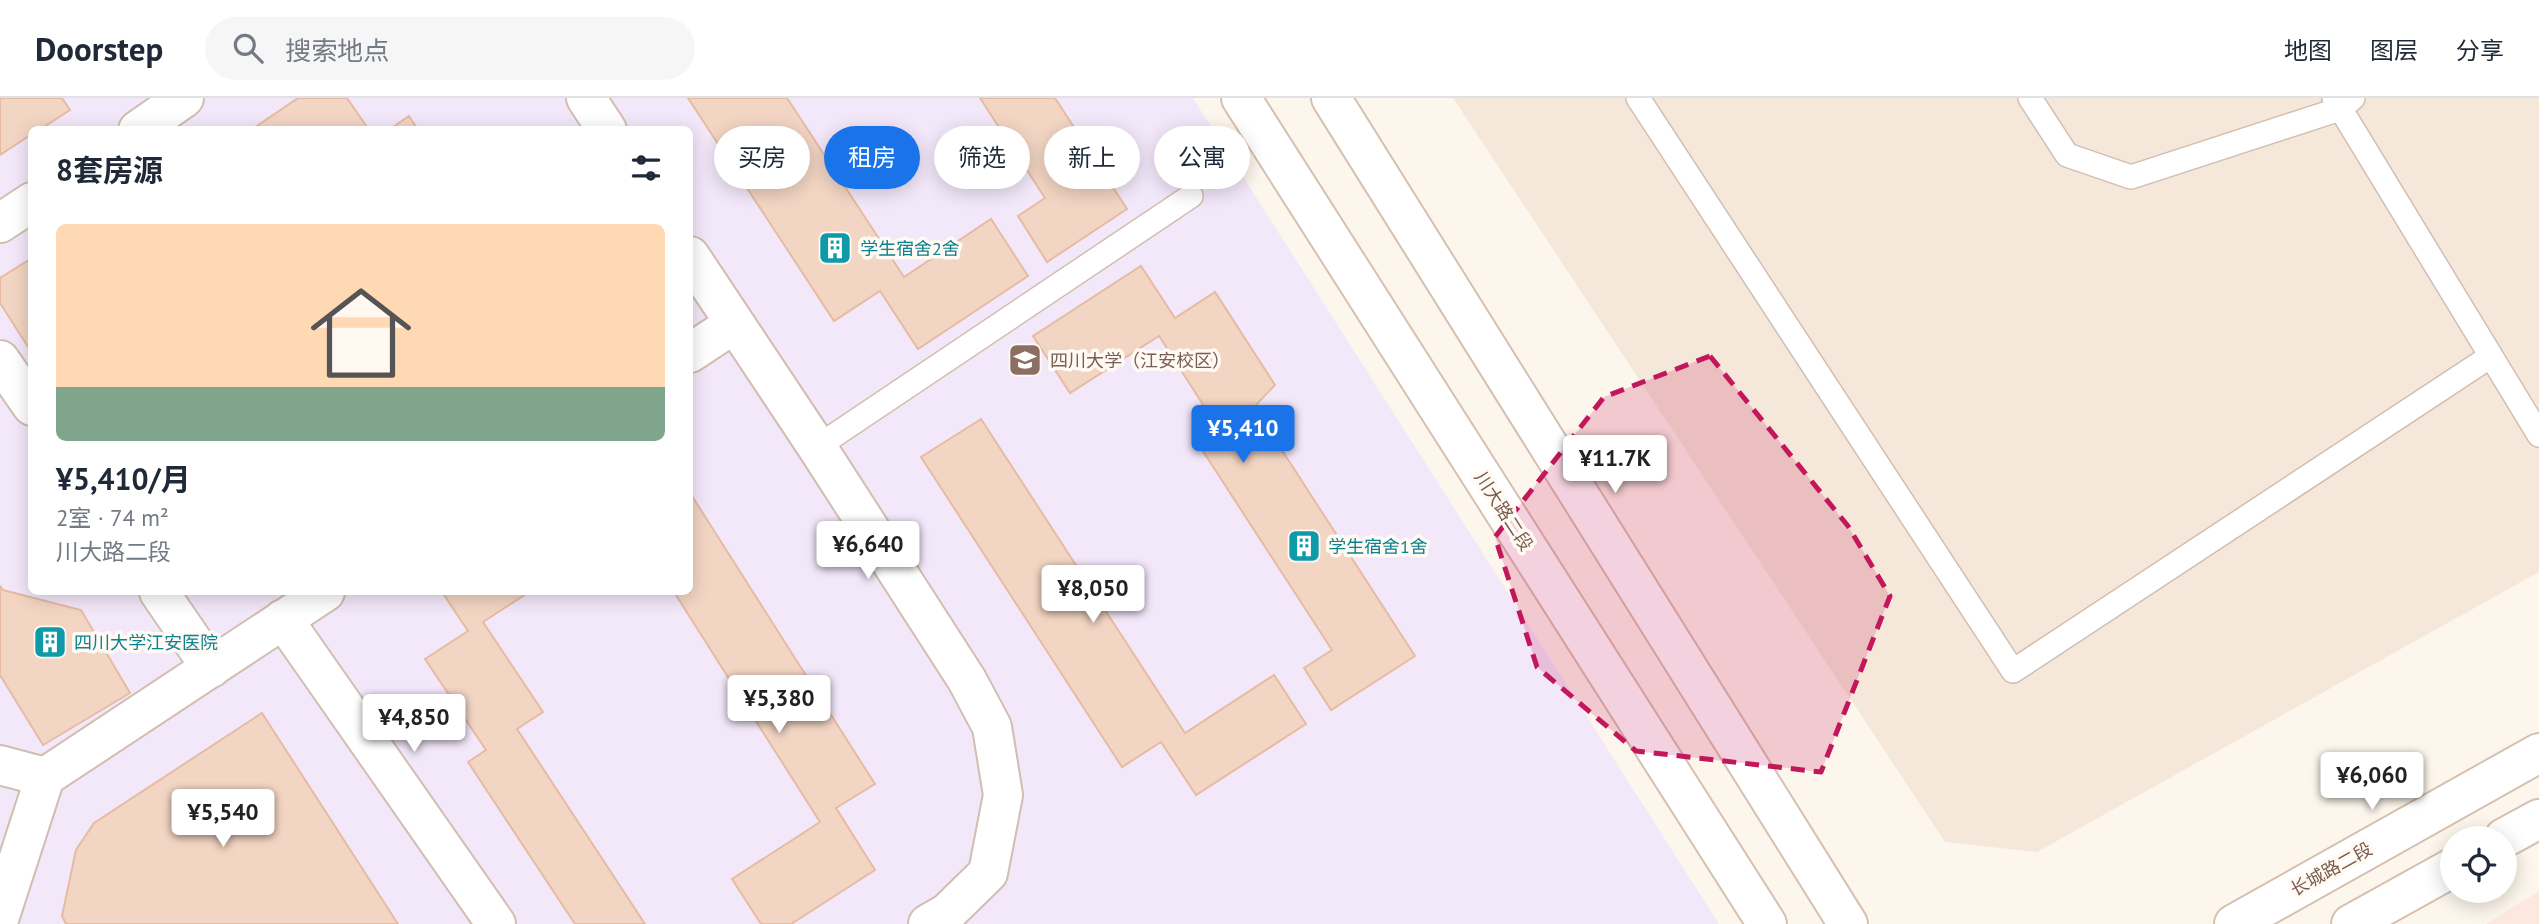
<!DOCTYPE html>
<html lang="zh">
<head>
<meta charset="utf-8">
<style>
  :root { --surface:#fff; --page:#f6f6f7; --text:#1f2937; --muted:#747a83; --line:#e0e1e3; --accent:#1a73e8 }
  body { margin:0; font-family:"PT Sans","Noto Sans SC",sans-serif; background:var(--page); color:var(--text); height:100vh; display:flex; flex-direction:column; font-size:26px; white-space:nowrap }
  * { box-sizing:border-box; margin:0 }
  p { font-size:23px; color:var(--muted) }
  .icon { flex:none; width:38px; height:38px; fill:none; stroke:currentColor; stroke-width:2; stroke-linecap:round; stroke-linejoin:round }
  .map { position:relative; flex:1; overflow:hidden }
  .panel { position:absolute; left:28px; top:28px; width:665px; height:469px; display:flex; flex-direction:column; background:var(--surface); border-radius:10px; box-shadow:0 4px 18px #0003 }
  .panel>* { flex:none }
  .top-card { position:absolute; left:714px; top:28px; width:665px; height:63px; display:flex; gap:14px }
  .buttons { position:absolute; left:2440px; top:728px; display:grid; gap:14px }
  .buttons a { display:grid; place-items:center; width:77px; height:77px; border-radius:50%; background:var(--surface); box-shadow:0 4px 18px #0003; font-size:35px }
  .price { position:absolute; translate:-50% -60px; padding:0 16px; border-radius:7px; background:#fff; color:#222; font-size:23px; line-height:46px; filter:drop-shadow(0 2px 4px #0008) }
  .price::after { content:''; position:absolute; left:50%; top:42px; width:21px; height:16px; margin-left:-10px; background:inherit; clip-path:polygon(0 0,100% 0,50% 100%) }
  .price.current { background:var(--accent); color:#fff }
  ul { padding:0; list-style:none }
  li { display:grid; align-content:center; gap:14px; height:371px; padding:0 28px }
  li span { display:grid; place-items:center; height:217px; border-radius:10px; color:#555 }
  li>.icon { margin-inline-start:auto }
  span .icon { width:126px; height:126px; fill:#fffc; stroke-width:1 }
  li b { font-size:30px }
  h2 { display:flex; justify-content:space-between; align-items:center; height:84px; padding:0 28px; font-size:30px }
  .chip { padding:0 24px; border-radius:32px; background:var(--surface); box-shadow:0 4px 18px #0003; font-size:24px; line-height:63px }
  .chip.current { background:var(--accent); color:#fff }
  header { display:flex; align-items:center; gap:42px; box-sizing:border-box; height:98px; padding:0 35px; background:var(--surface); border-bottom:2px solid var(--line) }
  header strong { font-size:33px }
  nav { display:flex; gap:38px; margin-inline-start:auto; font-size:24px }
  .search { width:490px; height:63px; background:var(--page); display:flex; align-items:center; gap:18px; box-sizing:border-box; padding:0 24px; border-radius:38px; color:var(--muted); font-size:26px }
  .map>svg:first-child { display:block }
  .residential { fill:#f5e8da }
  .commercial { fill:#fde8e0 }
  .education { fill:#f3e8fa; fill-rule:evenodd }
  .building { fill:#f3d5c3; stroke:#e6bba3; stroke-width:2 }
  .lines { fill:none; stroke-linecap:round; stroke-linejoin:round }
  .service-casing { stroke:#d1beb0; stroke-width:26 }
  .minor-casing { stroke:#d1beb0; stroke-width:42 }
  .secondary-casing { stroke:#d6c0b0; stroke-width:42 }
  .service { stroke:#fff; stroke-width:23 }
  .minor { stroke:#fff; stroke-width:38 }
  .secondary { stroke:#fff; stroke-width:38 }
  .marked { fill:#c2185b; fill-opacity:0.2; stroke:#c2185b; stroke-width:5; stroke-dasharray:14 9; stroke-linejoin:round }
  .labels { text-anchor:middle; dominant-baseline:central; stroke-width:7; stroke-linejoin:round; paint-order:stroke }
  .culture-label { font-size:18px; fill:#0d838f; stroke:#fffaf3; text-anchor:start }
  .education-label { font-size:18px; fill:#785e54; stroke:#fffaf3; text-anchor:start }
  .street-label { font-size:18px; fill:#7a5c4d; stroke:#fffaf3 }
</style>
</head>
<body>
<header>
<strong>Doorstep</strong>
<div class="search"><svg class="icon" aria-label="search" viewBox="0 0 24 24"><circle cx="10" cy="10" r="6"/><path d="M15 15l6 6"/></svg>搜索地点</div>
<nav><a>地图</a><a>图层</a><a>分享</a></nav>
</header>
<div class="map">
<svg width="2539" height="826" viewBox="0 0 2539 826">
  <rect width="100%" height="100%" fill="#fdf6ec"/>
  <path class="residential" d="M 1453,0 L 2539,0 L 2539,474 L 2037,754 L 1945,744 Z"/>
  <path class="commercial" d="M 2539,793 L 2539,826 L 2486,826 Z"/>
  <path class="education" d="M 0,0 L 1193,0 L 1719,826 L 0,826 ZM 32,32 L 690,32 L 690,494 L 32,494 Z"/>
  <path class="building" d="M 0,0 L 62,0 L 70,12 L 39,32 L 32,32 L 32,36 L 0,57 Z
    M 298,0 L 347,0 L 369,32 L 251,32 Z
    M 688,0 L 787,0 L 904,179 L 991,121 L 1028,178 L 918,251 L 880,193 L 834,223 Z
    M 980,0 L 1055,0 L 1127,111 L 1047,164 L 1018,118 L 1045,100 Z
    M 409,18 L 418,32 L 389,32 Z
    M 32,160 L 32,255 L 0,205 L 0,180 Z
    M 1141,168 L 1175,220 L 1215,194 L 1275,287 L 1254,309 L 1415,558 L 1331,612 L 1304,570 L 1332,552 L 1197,344 L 1218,330 L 1159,238 L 1070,295 L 1033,238 Z
    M 981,321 L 1185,635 L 1274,577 L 1306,626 L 1196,697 L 1161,644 L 1122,669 L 921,359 Z
    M 690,395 L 875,686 L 836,710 L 875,772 L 791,826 L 761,826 L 732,781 L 820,724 L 674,494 L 690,494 Z
    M 0,488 L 3,492 L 81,512 L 130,595 L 43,647 L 0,577 Z
    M 442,494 L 529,494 L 483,524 L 543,614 L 517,631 L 645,826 L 575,826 L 468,664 L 486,652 L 425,561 L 468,533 Z
    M 262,615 L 398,826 L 66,826 L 62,818 L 76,752 L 94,725 Z"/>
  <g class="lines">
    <defs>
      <path id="service" d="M 1638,0 L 2013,573 L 2491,258
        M 2030,0 L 2067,57 L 2131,79 L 2340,11 L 2353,0
        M 2334,0 L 2539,337
        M 817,349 L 1191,98"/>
      <path id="minor" d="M 586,0 L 607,32
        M 138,32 L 184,0
        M 0,125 L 32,104
        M 690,158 L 817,349 L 967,582 L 992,629 L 1003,697 L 988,775 L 947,815 L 928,826
        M 690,255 L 734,226
        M 0,262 L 32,308
        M 159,494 L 211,570
        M 283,521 L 496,826
        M 0,667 L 45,679
        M 0,818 L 45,679 L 325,494"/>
      <path id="secondary" d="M 1241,0 L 1767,826
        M 1331,0 L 1848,826
        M 2504,740 L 2539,721
        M 2234,826 L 2539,655
        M 2351,826 L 2452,770"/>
    </defs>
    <use href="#service" class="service-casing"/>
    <use href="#minor" class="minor-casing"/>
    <use href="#secondary" class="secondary-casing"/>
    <use href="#service" class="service"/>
    <use href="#minor" class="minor"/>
    <use href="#secondary" class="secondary"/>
  </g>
  <path class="marked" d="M 1710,258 L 1848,428 L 1890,498 L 1821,674 L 1636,653 L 1537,569 L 1495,439 L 1604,299 Z"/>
  <defs>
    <symbol id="building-square" viewBox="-11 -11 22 22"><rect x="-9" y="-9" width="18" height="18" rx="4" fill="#0f9aa8" stroke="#fffaf3"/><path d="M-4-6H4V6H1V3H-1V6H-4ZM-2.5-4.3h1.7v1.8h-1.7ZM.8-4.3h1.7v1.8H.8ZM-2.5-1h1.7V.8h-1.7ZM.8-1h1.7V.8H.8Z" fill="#fff"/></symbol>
    <symbol id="university-square" viewBox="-11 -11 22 22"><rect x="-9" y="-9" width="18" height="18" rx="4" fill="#8d6e63" stroke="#fffaf3"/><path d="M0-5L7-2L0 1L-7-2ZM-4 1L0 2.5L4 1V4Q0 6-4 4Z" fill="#fff"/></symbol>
  </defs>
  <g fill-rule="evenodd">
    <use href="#building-square" x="816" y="131" width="38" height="38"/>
    <use href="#university-square" x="1006" y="243" width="38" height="38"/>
    <use href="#building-square" x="1285" y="429" width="38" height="38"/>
    <use href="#building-square" x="31" y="525" width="38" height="38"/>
  </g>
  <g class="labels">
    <g class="culture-label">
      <text x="860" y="150">学生宿舍2舍</text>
      <text x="1328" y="448">学生宿舍1舍</text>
      <text x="74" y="544">四川大学江安医院</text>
    </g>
    <g class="education-label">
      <text x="1050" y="262">四川大学（江安校区）</text>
    </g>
    <g class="street-label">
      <text transform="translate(1504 413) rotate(57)">川大路二段</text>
      <text transform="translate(2331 771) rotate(-29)">长城路二段</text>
    </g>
  </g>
</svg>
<div class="buttons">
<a><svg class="icon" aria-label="locate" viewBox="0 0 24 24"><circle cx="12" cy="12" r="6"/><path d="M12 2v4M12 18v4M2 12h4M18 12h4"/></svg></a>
</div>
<b class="price current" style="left:1243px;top:367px">¥5,410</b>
<b class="price" style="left:1615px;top:397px">¥11.7K</b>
<b class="price" style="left:868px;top:483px">¥6,640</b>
<b class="price" style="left:1093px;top:527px">¥8,050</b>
<b class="price" style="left:779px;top:637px">¥5,380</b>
<b class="price" style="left:414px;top:656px">¥4,850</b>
<b class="price" style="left:2372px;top:714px">¥6,060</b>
<b class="price" style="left:223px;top:751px">¥5,540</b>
<div class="top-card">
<a class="chip">买房</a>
<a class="chip current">租房</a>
<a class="chip">筛选</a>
<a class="chip">新上</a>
<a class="chip">公寓</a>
</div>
<section class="panel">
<h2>8套房源<svg class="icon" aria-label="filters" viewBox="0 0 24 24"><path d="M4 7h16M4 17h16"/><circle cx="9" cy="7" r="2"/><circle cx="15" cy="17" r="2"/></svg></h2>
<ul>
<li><span style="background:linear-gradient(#ffd9b3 75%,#7fa58c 0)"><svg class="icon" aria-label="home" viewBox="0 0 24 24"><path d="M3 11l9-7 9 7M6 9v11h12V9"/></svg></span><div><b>¥5,410/月</b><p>2室 · 74 m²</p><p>川大路二段</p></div></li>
</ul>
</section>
</div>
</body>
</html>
